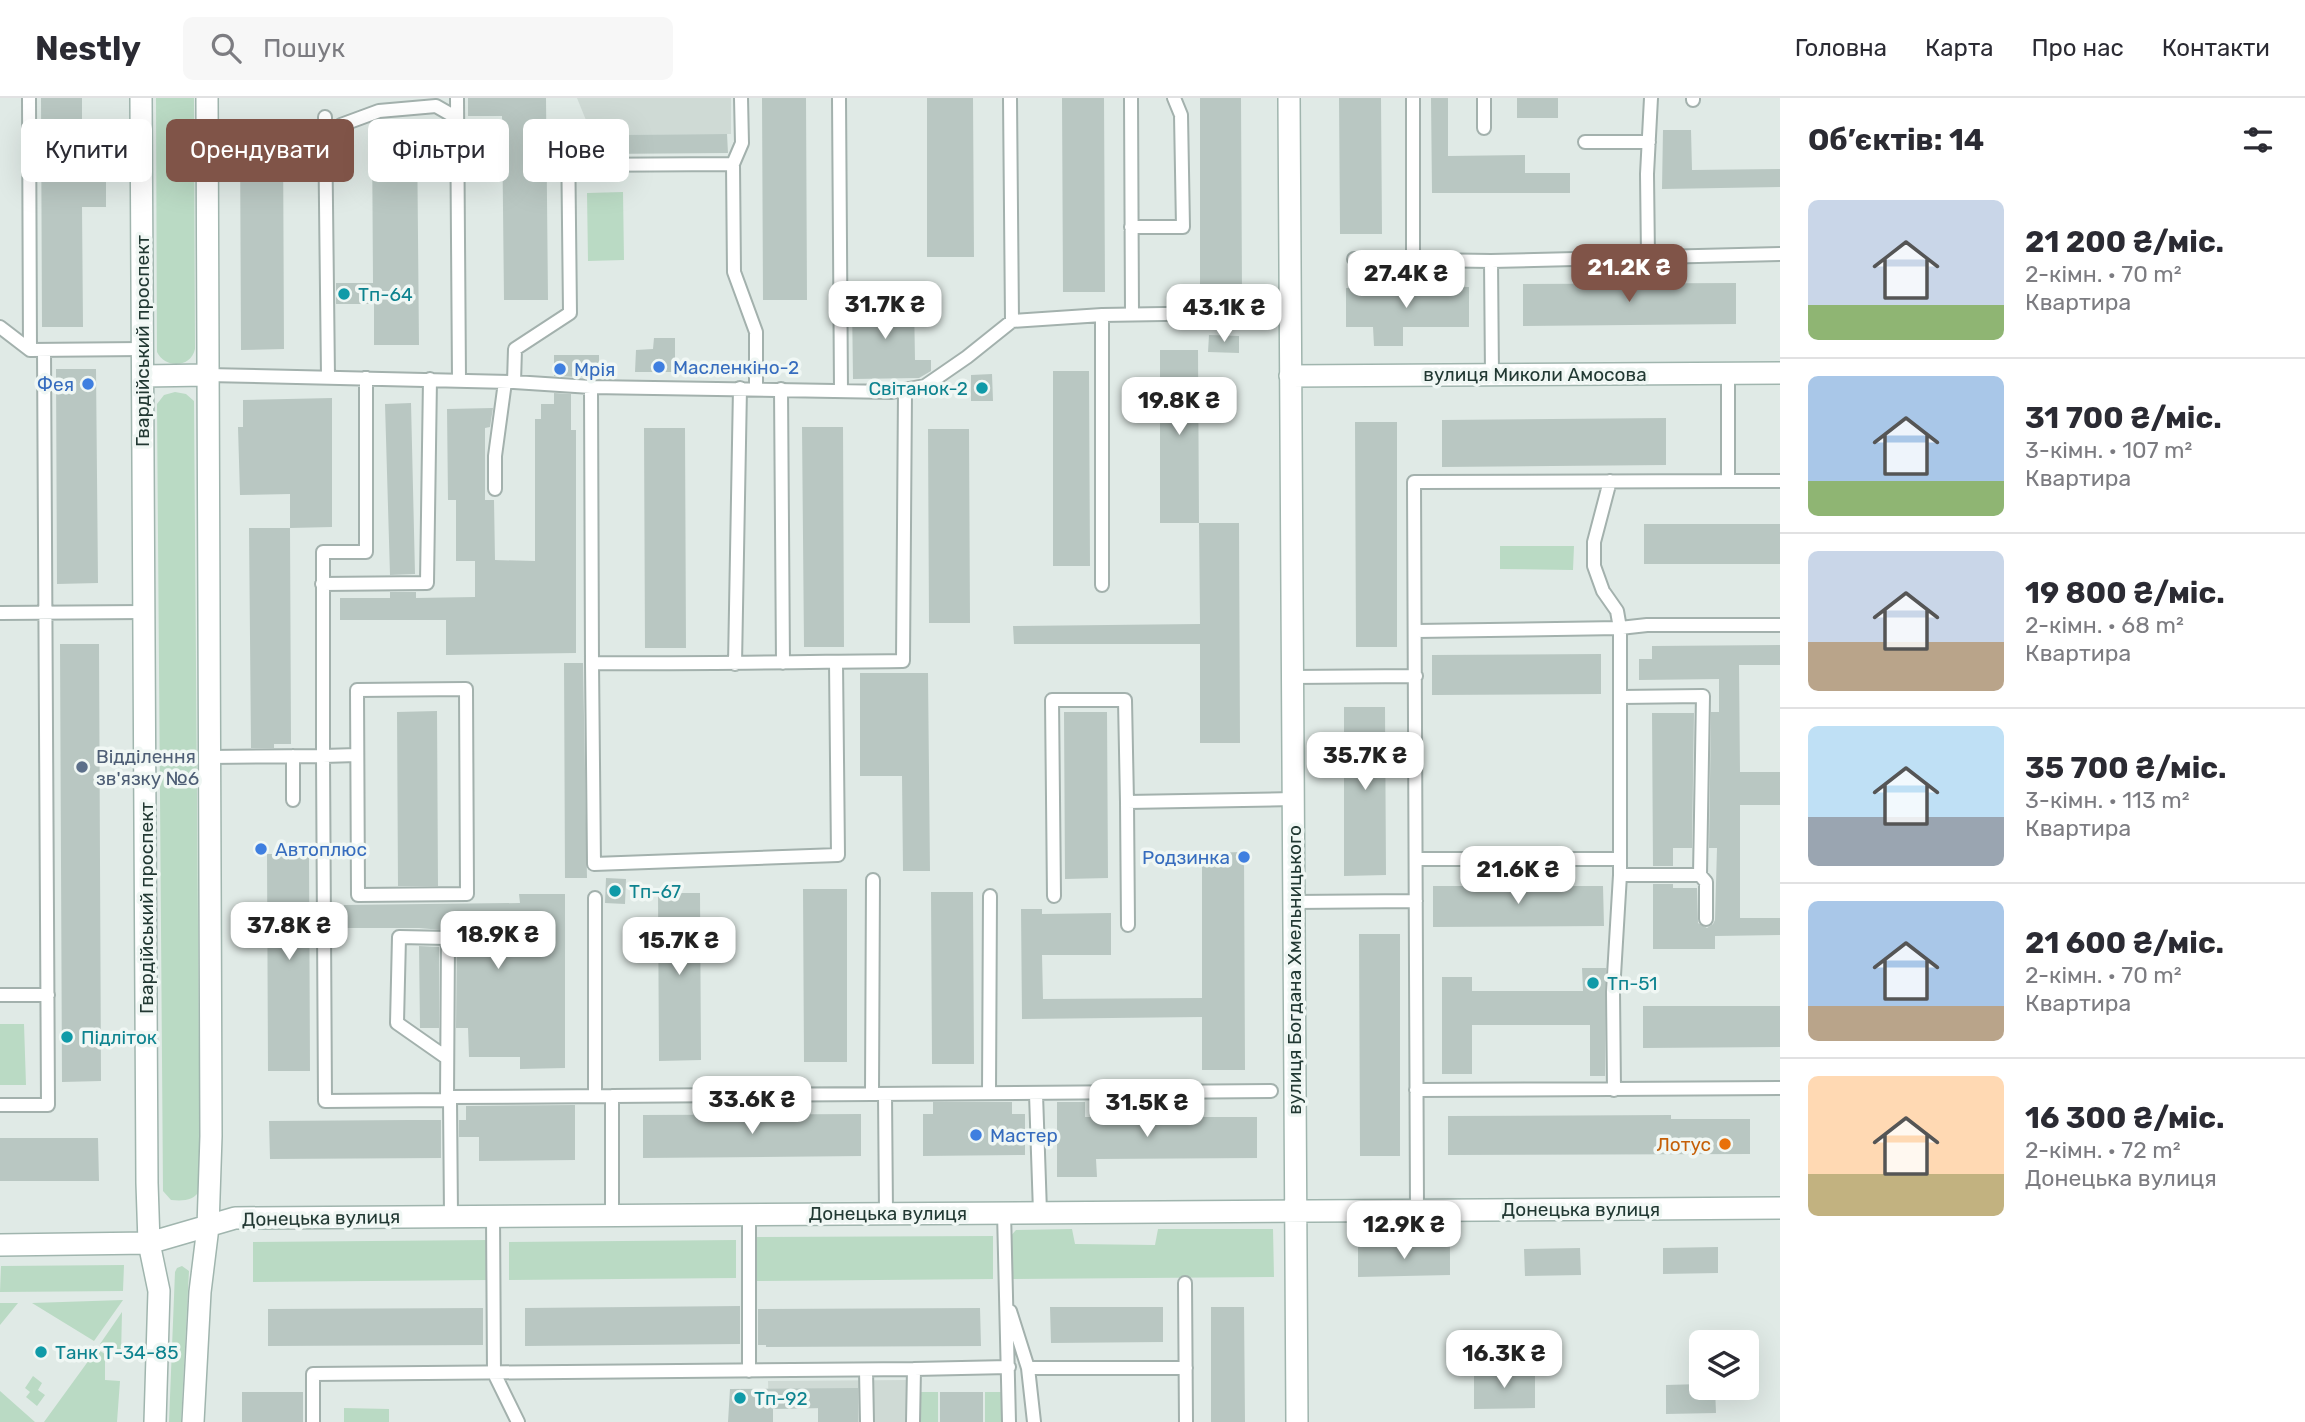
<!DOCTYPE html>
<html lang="uk">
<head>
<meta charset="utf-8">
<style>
  :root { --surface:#fff; --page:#f7f7f7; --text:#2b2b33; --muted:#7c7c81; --line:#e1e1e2; --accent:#805448 }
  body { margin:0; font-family:Rubik,sans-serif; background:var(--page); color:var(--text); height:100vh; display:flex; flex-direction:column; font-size:26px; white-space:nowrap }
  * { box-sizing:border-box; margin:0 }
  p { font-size:23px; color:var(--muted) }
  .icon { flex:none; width:38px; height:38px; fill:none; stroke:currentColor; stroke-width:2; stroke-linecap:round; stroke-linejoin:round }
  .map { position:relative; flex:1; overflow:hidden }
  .side { display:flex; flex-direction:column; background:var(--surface); width:525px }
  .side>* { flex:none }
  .top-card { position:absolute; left:21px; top:21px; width:665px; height:63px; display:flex; gap:14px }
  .tools { position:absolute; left:1689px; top:1232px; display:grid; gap:14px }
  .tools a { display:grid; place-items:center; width:70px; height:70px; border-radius:10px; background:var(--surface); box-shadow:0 7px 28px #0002; font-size:35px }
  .price { position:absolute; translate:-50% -60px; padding:0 16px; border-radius:14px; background:#fff; color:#222; font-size:23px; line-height:46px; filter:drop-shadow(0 2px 4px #0008) }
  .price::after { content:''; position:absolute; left:50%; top:42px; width:21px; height:16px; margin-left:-10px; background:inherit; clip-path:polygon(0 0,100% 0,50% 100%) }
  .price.current { background:var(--accent); color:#fff }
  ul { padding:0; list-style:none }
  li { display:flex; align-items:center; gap:21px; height:175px; padding:0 28px }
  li+li { border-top:2px solid var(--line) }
  li span { display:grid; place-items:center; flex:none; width:196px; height:140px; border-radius:10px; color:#555 }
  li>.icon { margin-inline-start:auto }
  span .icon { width:84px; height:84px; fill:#fffc; stroke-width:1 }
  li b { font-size:30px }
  h2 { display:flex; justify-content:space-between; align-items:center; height:84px; padding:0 28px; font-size:30px }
  .pill { padding:0 24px; border-radius:10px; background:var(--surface); box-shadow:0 7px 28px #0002; font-size:24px; line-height:63px }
  .pill.current { background:var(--accent); color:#fff }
  header { display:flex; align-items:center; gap:42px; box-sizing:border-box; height:98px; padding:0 35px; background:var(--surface); border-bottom:2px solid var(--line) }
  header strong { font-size:33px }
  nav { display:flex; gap:38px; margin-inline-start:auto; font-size:24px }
  .search { width:490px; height:63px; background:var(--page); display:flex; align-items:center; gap:18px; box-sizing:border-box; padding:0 24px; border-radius:10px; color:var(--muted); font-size:26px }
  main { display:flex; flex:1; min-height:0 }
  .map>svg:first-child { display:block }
  .built { fill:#cfdad5 }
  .green { fill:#badac4 }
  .building { fill:#b9c7c2 }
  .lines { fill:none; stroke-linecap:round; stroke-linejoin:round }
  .lane-casing { stroke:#a3b1ad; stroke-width:16 }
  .secondary-casing { stroke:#a0b5ae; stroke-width:24 }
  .lane { stroke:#fff; stroke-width:12 }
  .secondary { stroke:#fff; stroke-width:21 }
  .culture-dot { fill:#0f9aa8; stroke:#f0f7f4; stroke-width:2.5 }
  .shop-dot { fill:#3f7fe0; stroke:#f0f7f4; stroke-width:2.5 }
  .service-dot { fill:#5c6f8a; stroke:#f0f7f4; stroke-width:2.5 }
  .food-dot { fill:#e8710a; stroke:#f0f7f4; stroke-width:2.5 }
  .labels { text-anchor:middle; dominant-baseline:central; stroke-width:7; stroke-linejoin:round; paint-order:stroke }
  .culture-label { font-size:19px; fill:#0d838f; stroke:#f0f7f4; text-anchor:start }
  .street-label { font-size:19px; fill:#223933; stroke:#f0f7f4 }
  .shop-label { font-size:19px; fill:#366cbe; stroke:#f0f7f4; text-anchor:start }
  .service-label { font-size:19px; fill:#4e5e75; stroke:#f0f7f4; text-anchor:start }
  .food-label { font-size:19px; fill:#c56008; stroke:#f0f7f4; text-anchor:end }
</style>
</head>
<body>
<header>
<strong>Nestly</strong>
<div class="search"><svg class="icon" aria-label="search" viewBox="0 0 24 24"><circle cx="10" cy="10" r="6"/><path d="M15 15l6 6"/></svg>Пошук</div>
<nav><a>Головна</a><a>Карта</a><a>Про нас</a><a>Контакти</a></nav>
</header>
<main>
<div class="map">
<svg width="1780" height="1324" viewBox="0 0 1780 1324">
  <rect width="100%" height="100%" fill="#e0eae6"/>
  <path class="built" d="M 577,0 L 731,0 L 731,36 L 592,37 Z
    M 907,1282 L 908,1324 L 839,1324 L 838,1310 L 769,1311 L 768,1283 Z"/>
  <path class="green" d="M 156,0 L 194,0 L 195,251 C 191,270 165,271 157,254 Z
    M 623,94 L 624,162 L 588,163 L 587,95 Z
    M 175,294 L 186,296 L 194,303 L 200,1091 C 195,1103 183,1103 171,1102 L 163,1093 L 157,306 L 164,297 Z
    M 1500,448 L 1574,448 L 1573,472 L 1500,471 Z
    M 0,926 L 24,926 L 26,987 L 0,987 Z
    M 1072,1131 L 1075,1146 L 1155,1147 L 1158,1131 L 1273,1131 L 1274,1179 L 1011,1181 L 1009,1140 L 1016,1132 Z
    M 993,1138 L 993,1181 L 756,1183 L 756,1139 Z
    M 489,1142 L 489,1182 L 253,1184 L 253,1144 Z
    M 736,1142 L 736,1180 L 509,1182 L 509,1144 Z
    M 124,1167 L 123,1193 L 0,1194 L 1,1168 Z
    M 182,1168 L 189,1173 L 181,1324 L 169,1324 L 175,1174 L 177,1170 Z
    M 123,1202 L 94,1243 L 32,1205 Z
    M 0,1205 L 18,1205 L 0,1227 Z
    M 122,1214 L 121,1257 L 100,1246 Z
    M 97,1251 L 105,1256 L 105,1282 L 120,1283 L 117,1324 L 44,1324 Z
    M 33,1278 L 42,1285 L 38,1292 L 45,1297 L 37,1308 L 26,1299 L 30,1294 L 25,1290 Z
    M 0,1293 L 35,1324 L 0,1324 Z
    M 920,1294 L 938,1294 L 938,1324 L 920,1324 Z
    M 985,1294 L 1004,1294 L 1004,1324 L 985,1324 Z
    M 344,1310 L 389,1311 L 389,1324 L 344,1324 Z"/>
  <path class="building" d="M 41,0 L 82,0 L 82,83 L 106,83 L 106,109 L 82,109 L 83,229 L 42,229 Z
    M 468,0 L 546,0 L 548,202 L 504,202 L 502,18 L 468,18 Z
    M 762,0 L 806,0 L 807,202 L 763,202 Z
    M 927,0 L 973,0 L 974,159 L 927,159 Z
    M 1062,0 L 1104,0 L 1105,194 L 1063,194 Z
    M 1200,0 L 1241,0 L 1242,196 L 1200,196 Z
    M 1339,0 L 1381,0 L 1382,136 L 1340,136 Z
    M 1431,0 L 1448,0 L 1448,58 L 1525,57 L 1525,75 L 1570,75 L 1570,95 L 1432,95 Z
    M 1517,0 L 1558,0 L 1558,20 L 1517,20 Z
    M 417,29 L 419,247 L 374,247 L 374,206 L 336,206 L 336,185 L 373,185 L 372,30 Z
    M 240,31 L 283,31 L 284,251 L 241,252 Z
    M 1663,32 L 1691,32 L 1692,72 L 1780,71 L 1780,89 L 1662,91 Z
    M 727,36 L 728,55 L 600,56 L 600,37 Z
    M 1736,185 L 1736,226 L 1523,228 L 1523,186 Z
    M 1469,189 L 1469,229 L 1403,229 L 1403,248 L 1374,248 L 1373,229 L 1346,229 L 1346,190 Z
    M 914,203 L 915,262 L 931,262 L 931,273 L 919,280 L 853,281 L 852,204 Z
    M 1209,237 L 1239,238 L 1239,255 L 1208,254 Z
    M 654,240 L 675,240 L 675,274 L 635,274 L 636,252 L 653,251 Z
    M 1160,252 L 1198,252 L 1199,425 L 1160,425 Z
    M 554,257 L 599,257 L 599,280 L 554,278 Z
    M 56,271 L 96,271 L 98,485 L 57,486 Z
    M 1053,273 L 1089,273 L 1090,468 L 1053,468 Z
    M 992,276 L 993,303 L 971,303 L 971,277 Z
    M 554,295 L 571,296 L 571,332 L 576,332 L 576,555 L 446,557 L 446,522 L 340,522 L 340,500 L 390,500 L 390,494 L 416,494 L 416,500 L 475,499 L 475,463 L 456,463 L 456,402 L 448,402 L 447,311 L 493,310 L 490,329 L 485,330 L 485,402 L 494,402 L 495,462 L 535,463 L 535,321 L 541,321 L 541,306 L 554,306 Z
    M 332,300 L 332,429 L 290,430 L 290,396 L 240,397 L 238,329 L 243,329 L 243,302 Z
    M 411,305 L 415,476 L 390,477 L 385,306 Z
    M 1666,320 L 1666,367 L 1442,369 L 1442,322 Z
    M 1355,324 L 1397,324 L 1397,549 L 1356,549 Z
    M 802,329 L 843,329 L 844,549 L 804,549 Z
    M 644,330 L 685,330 L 686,550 L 645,550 Z
    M 928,331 L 969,331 L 970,525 L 929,525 Z
    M 1199,425 L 1239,425 L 1240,645 L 1200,645 L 1200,546 L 1014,546 L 1013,528 L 1200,526 Z
    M 1644,426 L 1780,426 L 1780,466 L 1644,466 Z
    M 249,430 L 290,430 L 291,646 L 274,646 L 274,650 L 251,650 Z
    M 60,546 L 99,546 L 101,983 L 62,984 Z
    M 1780,547 L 1780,567 L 1739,567 L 1740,674 L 1780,674 L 1780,707 L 1740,707 L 1740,820 L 1780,820 L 1780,837 L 1715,838 L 1715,851 L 1653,851 L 1653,786 L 1673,786 L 1673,790 L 1697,790 L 1698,825 L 1707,830 L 1713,826 L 1715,822 L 1717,750 L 1709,750 L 1711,614 L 1719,614 L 1719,581 L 1639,582 L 1639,561 L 1652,561 L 1652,548 Z
    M 1601,556 L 1601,596 L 1432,597 L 1432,557 Z
    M 564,565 L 583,565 L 587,780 L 565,780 Z
    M 860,575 L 928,575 L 930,773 L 903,773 L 902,678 L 860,678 Z
    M 1344,609 L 1385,609 L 1386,777 L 1344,778 Z
    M 437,613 L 438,788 L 398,788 L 397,614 Z
    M 1064,614 L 1107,614 L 1108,780 L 1065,781 Z
    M 1652,615 L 1694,615 L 1692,750 L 1673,750 L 1673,768 L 1653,768 Z
    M 1244,754 L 1245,972 L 1202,972 L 1202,919 L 1022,921 L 1021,811 L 1042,811 L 1042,816 L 1111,815 L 1111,857 L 1042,857 L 1043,901 L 1202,900 L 1202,755 Z
    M 267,756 L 309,756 L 310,973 L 268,973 Z
    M 606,780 L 626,781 L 625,806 L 605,805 Z
    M 1433,788 L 1603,788 L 1604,828 L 1433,829 Z
    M 803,791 L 847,791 L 847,964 L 804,964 Z
    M 931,794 L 973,794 L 974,966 L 932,966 Z
    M 658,795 L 700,795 L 701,962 L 659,963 Z
    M 519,796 L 565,796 L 565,970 L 520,971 L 520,959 L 469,959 L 468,930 L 456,930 L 457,840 L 453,833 L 419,830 L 345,830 L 344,807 L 520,805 Z
    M 1359,836 L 1400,836 L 1400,1058 L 1360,1058 Z
    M 419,848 L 439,849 L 439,930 L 420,930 Z
    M 1582,870 L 1606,870 L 1605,978 L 1590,978 L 1590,927 L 1472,927 L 1472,976 L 1442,976 L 1442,879 L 1472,879 L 1472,893 L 1583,893 Z
    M 1643,908 L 1780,908 L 1780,949 L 1643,950 Z
    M 933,1004 L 1012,1004 L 1012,1016 L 1025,1016 L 1025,1057 L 923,1058 L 923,1016 L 933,1016 Z
    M 1057,1004 L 1085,1004 L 1085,1019 L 1257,1019 L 1257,1060 L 1096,1061 L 1097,1079 L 1057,1079 Z
    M 575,1007 L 575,1062 L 479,1063 L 479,1039 L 459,1039 L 459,1022 L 466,1022 L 466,1008 Z
    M 861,1016 L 861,1058 L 643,1060 L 643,1017 Z
    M 1671,1017 L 1671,1021 L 1750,1021 L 1750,1056 L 1448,1057 L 1448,1018 Z
    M 408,1022 L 441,1022 L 441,1060 L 270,1061 L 269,1023 Z
    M 0,1040 L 98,1040 L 99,1083 L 0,1083 Z
    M 1450,1147 L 1450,1177 L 1358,1179 L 1358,1149 Z
    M 1718,1149 L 1718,1175 L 1663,1176 L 1663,1150 Z
    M 1580,1150 L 1581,1177 L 1525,1178 L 1524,1151 Z
    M 740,1208 L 740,1246 L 525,1248 L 525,1210 Z
    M 1050,1209 L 1163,1209 L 1163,1244 L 1051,1245 Z
    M 1211,1209 L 1244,1209 L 1245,1324 L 1211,1324 Z
    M 483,1210 L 483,1247 L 268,1248 L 268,1211 Z
    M 980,1210 L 981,1248 L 766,1249 L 766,1247 L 758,1247 L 758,1211 Z
    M 1535,1273 L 1535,1310 L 1474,1311 L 1474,1274 Z
    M 1701,1286 L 1701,1290 L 1715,1290 L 1716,1315 L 1666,1316 L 1666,1287 Z
    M 858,1290 L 858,1324 L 818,1324 L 818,1310 L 773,1311 L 773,1324 L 728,1324 L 730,1291 Z
    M 242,1294 L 303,1294 L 303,1324 L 242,1324 Z
    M 940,1294 L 983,1294 L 983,1324 L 940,1324 Z"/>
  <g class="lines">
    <defs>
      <path id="lane" d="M 29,0 L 30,252
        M 457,0 L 459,282
        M 741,0 L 742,45 L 733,66 L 734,174 L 756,234 L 756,290
        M 839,0 L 841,293
        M 1010,0 L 1012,223
        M 1131,0 L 1132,216
        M 1484,0 L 1484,30
        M 1693,0 L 1693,2
        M 325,19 L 328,279
        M 325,38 L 341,27 L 379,13 L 436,8 L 457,20
        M 1585,44 L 1649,44
        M 568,67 L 733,66
        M 1131,129 L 1183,129 L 1181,17 L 1174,0
        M 1648,159 L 1647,76 L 1651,0
        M 1354,161 L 1491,163 L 1780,156
        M 1413,161 L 1413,0
        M 1491,163 L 1492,277
        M 1102,217 L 1102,487
        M 0,229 L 30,252 L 142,251
        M 207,277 L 514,284 L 591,289 L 892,294 L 925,288 L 967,259 L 1012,223 L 1102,217 L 1290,214
        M 514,284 L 515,251 L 570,215 L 568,35
        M 591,289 L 592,565
        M 781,291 L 783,565
        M 1610,383 L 1594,444 L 1594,468 L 1603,493 L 1617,513 L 1620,530 L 1647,527 L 1780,527
        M 1728,383 L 1780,383
        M 495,391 L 495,358 L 505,284
        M 322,486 L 427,485 L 430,281
        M 0,515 L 144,514
        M 1416,533 L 1620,530 L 1620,777 L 1613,894 L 1614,992
        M 836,564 L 838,757 L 594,766 L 592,565 C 696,566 800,564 903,563 L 905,293
        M 735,566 L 740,290
        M 1292,579 L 1416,578
        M 466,591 L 467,796 L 358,797 L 357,592 Z
        M 357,657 L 323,658 L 325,1003 L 450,1002 L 450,999 L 612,998
        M 209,659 L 323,658 L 323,454 L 366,454 L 366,280
        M 293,702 L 293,658
        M 1416,761 L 1620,761
        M 1620,777 L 1700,777 L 1703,598 L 1621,599
        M 1700,777 L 1706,784 L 1706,821
        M 1054,798 L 1052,602 L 1125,602 L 1127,704
        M 595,800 L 595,998
        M 1293,804 L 1416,803
        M 1128,827 L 1127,704 L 1294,701
        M 0,897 L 48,897
        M 1416,992 L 1780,990
        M 989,995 L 990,798
        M 872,996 L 873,782
        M 885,996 L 886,1115
        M 1036,996 L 1040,1114
        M 447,1002 L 448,840 L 399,839 L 397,925 L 447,960
        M 450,1002 L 451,1118
        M 0,1007 L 48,1007 L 44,252
        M 1417,1112 L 1414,384 L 1728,383 L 1728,276
        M 1004,1114 L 1009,1324
        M 612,1117 L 612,998 L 1271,993
        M 493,1118 L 494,1275 L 518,1324
        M 1185,1185 L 1186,1324
        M 1010,1213 L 1028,1270 L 1034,1324
        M 1028,1270 L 1186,1270
        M 866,1272 L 867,1324
        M 749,1273 L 749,1116
        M 313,1324 L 313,1276 L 914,1271
        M 913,1324 L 914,1271 L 1009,1269"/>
      <path id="secondary" d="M 141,0 L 147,1085 L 149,1145 L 159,1193 L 155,1324
        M 1289,0 L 1297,1324
        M 143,278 L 207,277
        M 1290,278 L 1780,275
        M 0,1147 L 149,1145 L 235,1120 L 1780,1110
        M 193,1324 L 200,1194 L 208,1129 L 211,1038 L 207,0"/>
    </defs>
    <use href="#lane" class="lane-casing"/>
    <use href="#secondary" class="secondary-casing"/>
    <use href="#lane" class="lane"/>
    <use href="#secondary" class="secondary"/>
  </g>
  <g class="culture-dot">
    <circle cx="344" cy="196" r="7"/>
    <circle cx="982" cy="290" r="7"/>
    <circle cx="615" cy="793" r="7"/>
    <circle cx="1593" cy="885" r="7"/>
    <circle cx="67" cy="939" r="7"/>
    <circle cx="41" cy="1254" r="7"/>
    <circle cx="740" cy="1300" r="7"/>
  </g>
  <g class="shop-dot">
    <circle cx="659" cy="269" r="7"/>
    <circle cx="560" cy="271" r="7"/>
    <circle cx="88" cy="286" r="7"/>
    <circle cx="261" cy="751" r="7"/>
    <circle cx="1244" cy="759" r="7"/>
    <circle cx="976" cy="1037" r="7"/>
  </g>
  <circle class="service-dot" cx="82" cy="669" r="7"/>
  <circle class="food-dot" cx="1725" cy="1046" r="7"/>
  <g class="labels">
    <g class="culture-label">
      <text x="358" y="196">Тп-64</text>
      <text x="968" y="290" text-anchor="end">Світанок-2</text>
      <text x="629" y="793">Тп-67</text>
      <text x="1607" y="885">Тп-51</text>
      <text x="81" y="939">Підліток</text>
      <text x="55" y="1254">Танк Т-34-85</text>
      <text x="754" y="1300">Тп-92</text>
    </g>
    <g class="street-label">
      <text transform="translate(142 243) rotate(-90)">Гвардійський проспект</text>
      <text x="1535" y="276">вулиця Миколи Амосова</text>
      <text transform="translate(146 810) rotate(-90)">Гвардійський проспект</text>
      <text transform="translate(1294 872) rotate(-90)">вулиця Богдана Хмельницького</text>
      <text x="1581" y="1111">Донецька вулиця</text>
      <text x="888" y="1115">Донецька вулиця</text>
      <text transform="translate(321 1120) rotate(-1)">Донецька вулиця</text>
    </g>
    <g class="shop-label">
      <text x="673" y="269">Масленкіно-2</text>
      <text x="574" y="271">Мрія</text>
      <text x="74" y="286" text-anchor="end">Фея</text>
      <text x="275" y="751">Автоплюс</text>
      <text x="1230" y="759" text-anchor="end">Родзинка</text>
      <text x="990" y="1037">Мастер</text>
    </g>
    <g class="service-label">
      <text x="96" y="658">Відділення<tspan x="96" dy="22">зв'язку №6</tspan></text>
    </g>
    <g class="food-label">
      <text x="1711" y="1046">Лотус</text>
    </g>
  </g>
</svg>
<div class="tools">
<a><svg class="icon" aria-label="layers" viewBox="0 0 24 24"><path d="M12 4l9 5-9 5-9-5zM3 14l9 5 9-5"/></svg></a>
</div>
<b class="price current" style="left:1629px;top:206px">21.2K ₴</b>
<b class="price" style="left:1406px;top:212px">27.4K ₴</b>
<b class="price" style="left:885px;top:243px">31.7K ₴</b>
<b class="price" style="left:1224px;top:246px">43.1K ₴</b>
<b class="price" style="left:1179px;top:339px">19.8K ₴</b>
<b class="price" style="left:1365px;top:694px">35.7K ₴</b>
<b class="price" style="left:1518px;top:808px">21.6K ₴</b>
<b class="price" style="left:289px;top:864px">37.8K ₴</b>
<b class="price" style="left:498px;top:873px">18.9K ₴</b>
<b class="price" style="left:679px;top:879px">15.7K ₴</b>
<b class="price" style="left:752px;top:1038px">33.6K ₴</b>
<b class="price" style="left:1147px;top:1041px">31.5K ₴</b>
<b class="price" style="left:1404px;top:1163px">12.9K ₴</b>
<b class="price" style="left:1504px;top:1292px">16.3K ₴</b>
<div class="top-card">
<a class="pill">Купити</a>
<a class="pill current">Орендувати</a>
<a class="pill">Фільтри</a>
<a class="pill">Нове</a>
</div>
</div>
<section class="side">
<h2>Об’єктів: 14<svg class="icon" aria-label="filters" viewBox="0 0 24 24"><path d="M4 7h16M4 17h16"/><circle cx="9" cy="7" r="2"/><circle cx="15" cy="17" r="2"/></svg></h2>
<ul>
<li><span style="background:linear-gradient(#c9d6e8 75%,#8fb573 0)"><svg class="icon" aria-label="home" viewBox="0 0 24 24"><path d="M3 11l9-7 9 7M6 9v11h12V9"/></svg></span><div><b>21 200 ₴/міс.</b><p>2-кімн. · 70 m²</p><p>Квартира</p></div></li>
<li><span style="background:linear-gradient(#a9c7e8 75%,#8fb573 0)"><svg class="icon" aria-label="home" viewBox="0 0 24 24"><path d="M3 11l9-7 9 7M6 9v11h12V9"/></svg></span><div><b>31 700 ₴/міс.</b><p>3-кімн. · 107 m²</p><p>Квартира</p></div></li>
<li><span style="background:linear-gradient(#c9d6e8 65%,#b9a48a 0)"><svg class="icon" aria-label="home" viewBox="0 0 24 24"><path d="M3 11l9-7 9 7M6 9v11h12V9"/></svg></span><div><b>19 800 ₴/міс.</b><p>2-кімн. · 68 m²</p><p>Квартира</p></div></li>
<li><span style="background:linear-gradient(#bfe0f5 65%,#9aa5b1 0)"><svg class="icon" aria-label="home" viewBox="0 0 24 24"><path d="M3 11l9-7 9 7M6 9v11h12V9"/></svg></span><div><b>35 700 ₴/міс.</b><p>3-кімн. · 113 m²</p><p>Квартира</p></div></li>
<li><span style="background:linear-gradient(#a9c7e8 75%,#b9a48a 0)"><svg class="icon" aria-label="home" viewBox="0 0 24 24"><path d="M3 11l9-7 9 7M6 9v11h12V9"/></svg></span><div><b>21 600 ₴/міс.</b><p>2-кімн. · 70 m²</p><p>Квартира</p></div></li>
<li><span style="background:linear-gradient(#ffd9b3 70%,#c2b280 0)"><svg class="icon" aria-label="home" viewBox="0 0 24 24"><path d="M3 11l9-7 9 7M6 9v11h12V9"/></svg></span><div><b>16 300 ₴/міс.</b><p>2-кімн. · 72 m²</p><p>Донецька вулиця</p></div></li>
</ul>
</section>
</main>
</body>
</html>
